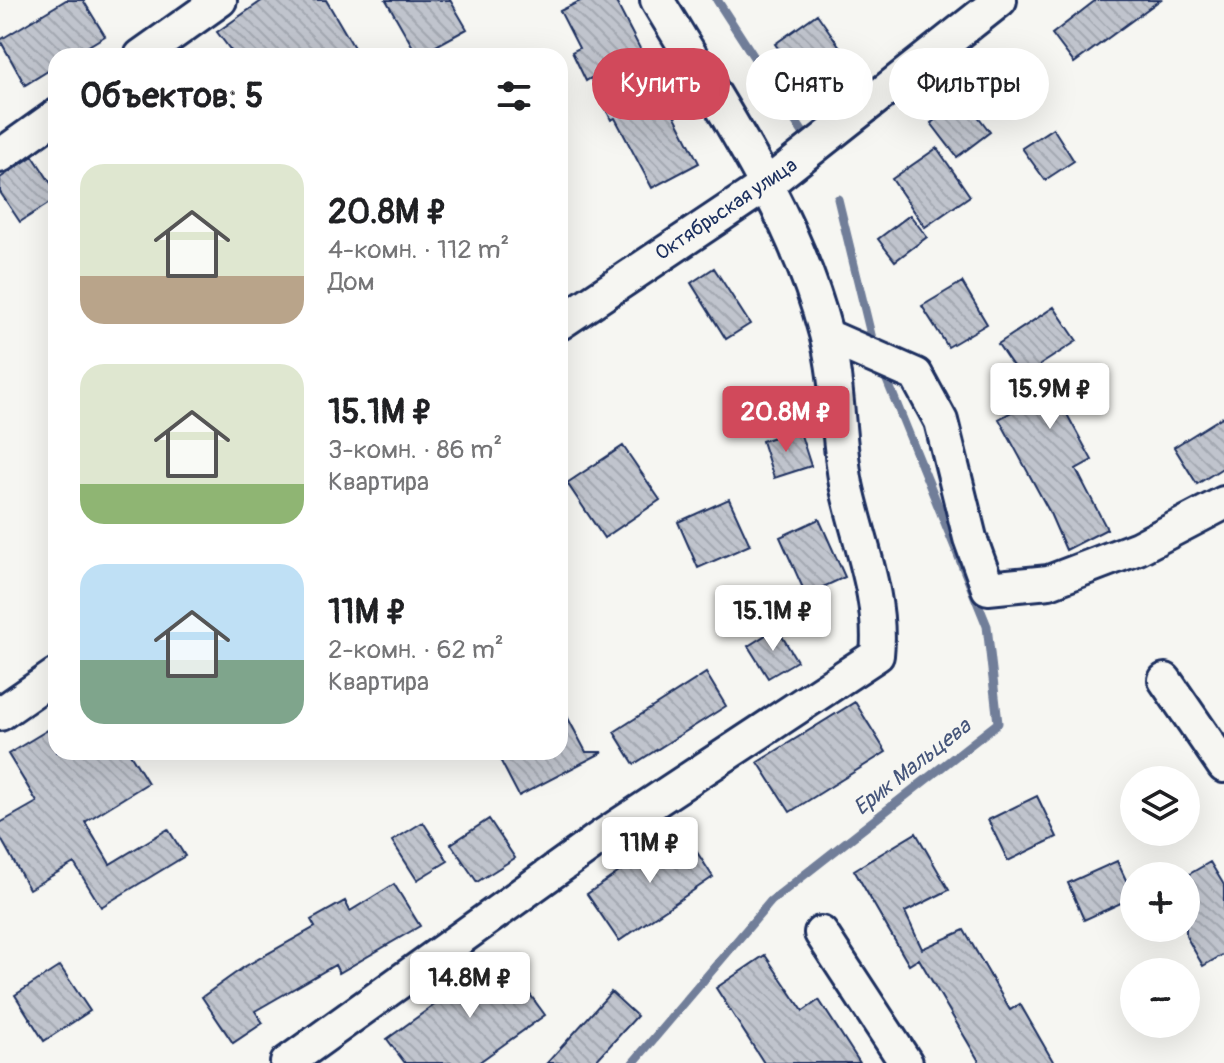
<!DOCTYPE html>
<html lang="ru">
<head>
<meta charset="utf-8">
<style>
  :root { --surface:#fff; --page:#f6f6f6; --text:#202124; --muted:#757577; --accent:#d1495b }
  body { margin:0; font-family:Pangolin,sans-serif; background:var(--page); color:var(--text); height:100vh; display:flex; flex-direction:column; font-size:30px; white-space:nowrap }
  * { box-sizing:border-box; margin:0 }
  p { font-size:26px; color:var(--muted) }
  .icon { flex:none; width:44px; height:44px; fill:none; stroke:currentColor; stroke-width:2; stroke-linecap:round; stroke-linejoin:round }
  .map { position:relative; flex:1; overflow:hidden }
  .side { position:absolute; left:48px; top:48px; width:520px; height:712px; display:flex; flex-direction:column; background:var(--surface); border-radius:24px; box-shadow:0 8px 32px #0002 }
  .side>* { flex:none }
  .top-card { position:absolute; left:592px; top:48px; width:512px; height:72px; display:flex; gap:16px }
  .buttons { position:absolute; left:1120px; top:766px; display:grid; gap:16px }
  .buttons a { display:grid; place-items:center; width:80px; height:80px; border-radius:50%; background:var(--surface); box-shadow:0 8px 32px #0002; font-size:40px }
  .price { position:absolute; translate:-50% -68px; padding:0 18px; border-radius:8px; background:#fff; color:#222; font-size:26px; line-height:52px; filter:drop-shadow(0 2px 4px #0008) }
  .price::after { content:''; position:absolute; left:50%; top:48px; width:24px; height:18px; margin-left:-12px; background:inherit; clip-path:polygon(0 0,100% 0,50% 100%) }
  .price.current { background:var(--accent); color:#fff }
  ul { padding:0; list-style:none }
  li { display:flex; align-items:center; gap:24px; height:200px; padding:0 32px }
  li span { display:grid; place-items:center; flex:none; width:224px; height:160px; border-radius:24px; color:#555 }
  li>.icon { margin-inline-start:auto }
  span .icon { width:96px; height:96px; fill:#fffc; stroke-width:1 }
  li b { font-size:34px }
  h2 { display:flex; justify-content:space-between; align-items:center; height:96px; padding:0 32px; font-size:34px }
  .tag { padding:0 28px; border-radius:36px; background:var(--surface); box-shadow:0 8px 32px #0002; font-size:28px; line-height:72px }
  .tag.current { background:var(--accent); color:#fff }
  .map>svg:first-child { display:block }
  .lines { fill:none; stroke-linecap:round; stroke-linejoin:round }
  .stream { stroke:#717e99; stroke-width:9 }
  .building { fill:url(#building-back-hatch); stroke:#1b2f5e; stroke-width:2 }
  .street-casing { stroke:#1b2f5e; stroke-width:38 }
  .street { stroke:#f6f6f2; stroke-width:32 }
  .labels { text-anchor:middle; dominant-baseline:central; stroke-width:6; stroke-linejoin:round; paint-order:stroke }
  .street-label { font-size:20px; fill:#1b2f5e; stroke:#f6f6f2 }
  .water-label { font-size:22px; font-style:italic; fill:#46567b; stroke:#f6f6f2 }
</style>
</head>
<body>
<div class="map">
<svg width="1224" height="1063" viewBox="0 0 1224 1063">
  <defs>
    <pattern id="building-back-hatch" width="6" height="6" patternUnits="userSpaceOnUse" patternTransform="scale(2)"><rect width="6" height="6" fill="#c0c4cd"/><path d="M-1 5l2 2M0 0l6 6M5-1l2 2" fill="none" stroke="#a4a9b2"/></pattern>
  </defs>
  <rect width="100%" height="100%" fill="#f6f6f2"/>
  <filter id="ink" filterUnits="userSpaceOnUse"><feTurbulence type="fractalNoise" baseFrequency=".0125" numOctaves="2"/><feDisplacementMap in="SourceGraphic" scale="16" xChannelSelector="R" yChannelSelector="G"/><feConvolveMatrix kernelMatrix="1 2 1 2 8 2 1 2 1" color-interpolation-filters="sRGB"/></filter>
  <g filter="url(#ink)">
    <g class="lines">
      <path class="stream" d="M 717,0 L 807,139
        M 838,199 L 874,347
        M 633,1063 L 771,901 L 998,723 L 987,626 L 882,368"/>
    </g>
    <path class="building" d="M 66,0 L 83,0 L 105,36 L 72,56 L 56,56 L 56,66 L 25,85 L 0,40 Z
      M 263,0 L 326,0 L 359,56 L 235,56 L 217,32 Z
      M 386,0 L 450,0 L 467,29 L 418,56 Z
      M 582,0 L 615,0 L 699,163 L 652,188 L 615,118 L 611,120 L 591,78 L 586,81 L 572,52 L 579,48 L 560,11 Z
      M 1096,0 L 1160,0 L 1074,63 L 1052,34 Z
      M 817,14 L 845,54 L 803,84 L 775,44 Z
      M 964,98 L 990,132 L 957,157 L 931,123 Z
      M 1053,128 L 1074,161 L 1045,180 L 1022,148 Z
      M 937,148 L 970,196 L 925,227 L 892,179 Z
      M 33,156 L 56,191 L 56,199 L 20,222 L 0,192 L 0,178 Z
      M 910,215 L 927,237 L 895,261 L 878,239 Z
      M 714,268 L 750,324 L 726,339 L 691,283 Z
      M 962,282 L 987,324 L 948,347 L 922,306 Z
      M 1054,307 L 1077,341 L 1040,365 L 1092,460 L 1076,469 L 1107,529 L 1066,550 L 1049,511 L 999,419 L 1035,399 L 998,344 Z
      M 1224,416 L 1224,467 L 1197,484 L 1174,447 Z
      M 799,429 L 811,466 L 774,478 L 762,441 Z
      M 623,446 L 660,500 L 604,538 L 567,483 Z
      M 729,499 L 750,545 L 698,568 L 678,522 Z
      M 819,519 L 845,577 L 806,595 L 780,537 Z
      M 777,628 L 797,661 L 768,678 L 748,646 Z
      M 706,673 L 726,706 L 634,764 L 614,732 Z
      M 855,702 L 886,752 L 790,812 L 758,762 Z
      M 560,703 L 586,752 L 603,752 L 519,796 L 496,752 L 560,752 Z
      M 56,725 L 56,752 L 129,752 L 148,783 L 85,822 L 110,864 L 168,829 L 185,856 L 101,907 L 74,863 L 29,889 L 0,837 L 0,823 L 37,802 L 8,754 Z
      M 1037,796 L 1057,837 L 1008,861 L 988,820 Z
      M 489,819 L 515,858 L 477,882 L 451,844 Z
      M 423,822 L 448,861 L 417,880 L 392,841 Z
      M 682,829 L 713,877 L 619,941 L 587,894 Z
      M 916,833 L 949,890 L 905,912 L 922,949 L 964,930 L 1010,1010 L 1020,1004 L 1054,1063 L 980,1063 L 919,959 L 909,965 L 854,870 Z
      M 1117,861 L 1134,897 L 1084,920 L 1068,883 Z
      M 1210,862 L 1224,885 L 1224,954 L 1203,966 L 1186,936 L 1186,876 Z
      M 394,884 L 420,926 L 339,973 L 335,965 L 255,1011 L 263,1023 L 233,1043 L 202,997 L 244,967 L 315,927 L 311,920 L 345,901 L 350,911 Z
      M 765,955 L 803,1011 L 819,1000 L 860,1063 L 764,1063 L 716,988 Z
      M 502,956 L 545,1015 L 478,1063 L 405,1063 L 387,1039 Z
      M 60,966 L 90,1011 L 44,1041 L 15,995 Z
      M 611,992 L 637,1016 L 594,1063 L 547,1063 Z"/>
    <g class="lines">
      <defs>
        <path id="street" d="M 141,56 L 220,0
          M 0,156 L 56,116
          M 560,323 L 766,185 L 1000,0
          M 827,336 L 916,375 L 941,421 L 970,538 L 988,588 L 1049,582 L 1138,548 L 1224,503
          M 1165,680 L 1224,766
          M 0,714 L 56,675
          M 821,933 L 906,1063
          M 287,1063 L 604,835 L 877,655 C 883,597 858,541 846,484 C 837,435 839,382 826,334 C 795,213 720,106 657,0"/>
      </defs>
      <use href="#street" class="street-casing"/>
      <use href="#street" class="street"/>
    </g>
  </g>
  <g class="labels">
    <g class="street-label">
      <text transform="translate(726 209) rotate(-34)">Октябрьская улица</text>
    </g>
    <g class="water-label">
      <text transform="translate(912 767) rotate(-38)">Ерик Мальцева</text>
    </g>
  </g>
</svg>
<div class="buttons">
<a><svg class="icon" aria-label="layers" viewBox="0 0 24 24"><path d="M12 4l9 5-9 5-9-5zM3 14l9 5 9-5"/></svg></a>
<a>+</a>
<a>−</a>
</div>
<b class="price" style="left:1050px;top:431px">15.9M ₽</b>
<b class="price current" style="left:786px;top:454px">20.8M ₽</b>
<b class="price" style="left:773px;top:653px">15.1M ₽</b>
<b class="price" style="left:650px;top:885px">11M ₽</b>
<b class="price" style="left:470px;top:1020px">14.8M ₽</b>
<div class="top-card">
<a class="tag current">Купить</a>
<a class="tag">Снять</a>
<a class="tag">Фильтры</a>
</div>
<section class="side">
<h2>Объектов: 5<svg class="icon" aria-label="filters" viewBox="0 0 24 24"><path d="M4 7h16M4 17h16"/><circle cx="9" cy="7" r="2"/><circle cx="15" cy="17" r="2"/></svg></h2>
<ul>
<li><span style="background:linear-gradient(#dfe7d0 70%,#b9a48a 0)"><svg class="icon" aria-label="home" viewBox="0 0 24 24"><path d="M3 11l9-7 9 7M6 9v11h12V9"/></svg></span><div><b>20.8M ₽</b><p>4-комн. · 112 m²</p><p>Дом</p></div></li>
<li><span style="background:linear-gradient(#dfe7d0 75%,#8fb573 0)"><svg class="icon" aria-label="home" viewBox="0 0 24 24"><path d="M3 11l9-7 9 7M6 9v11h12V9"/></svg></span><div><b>15.1M ₽</b><p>3-комн. · 86 m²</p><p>Квартира</p></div></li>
<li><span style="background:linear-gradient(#bfe0f5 60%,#7fa58c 0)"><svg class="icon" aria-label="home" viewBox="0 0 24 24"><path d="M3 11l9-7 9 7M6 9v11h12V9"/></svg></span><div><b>11M ₽</b><p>2-комн. · 62 m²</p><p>Квартира</p></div></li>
</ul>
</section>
</div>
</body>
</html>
